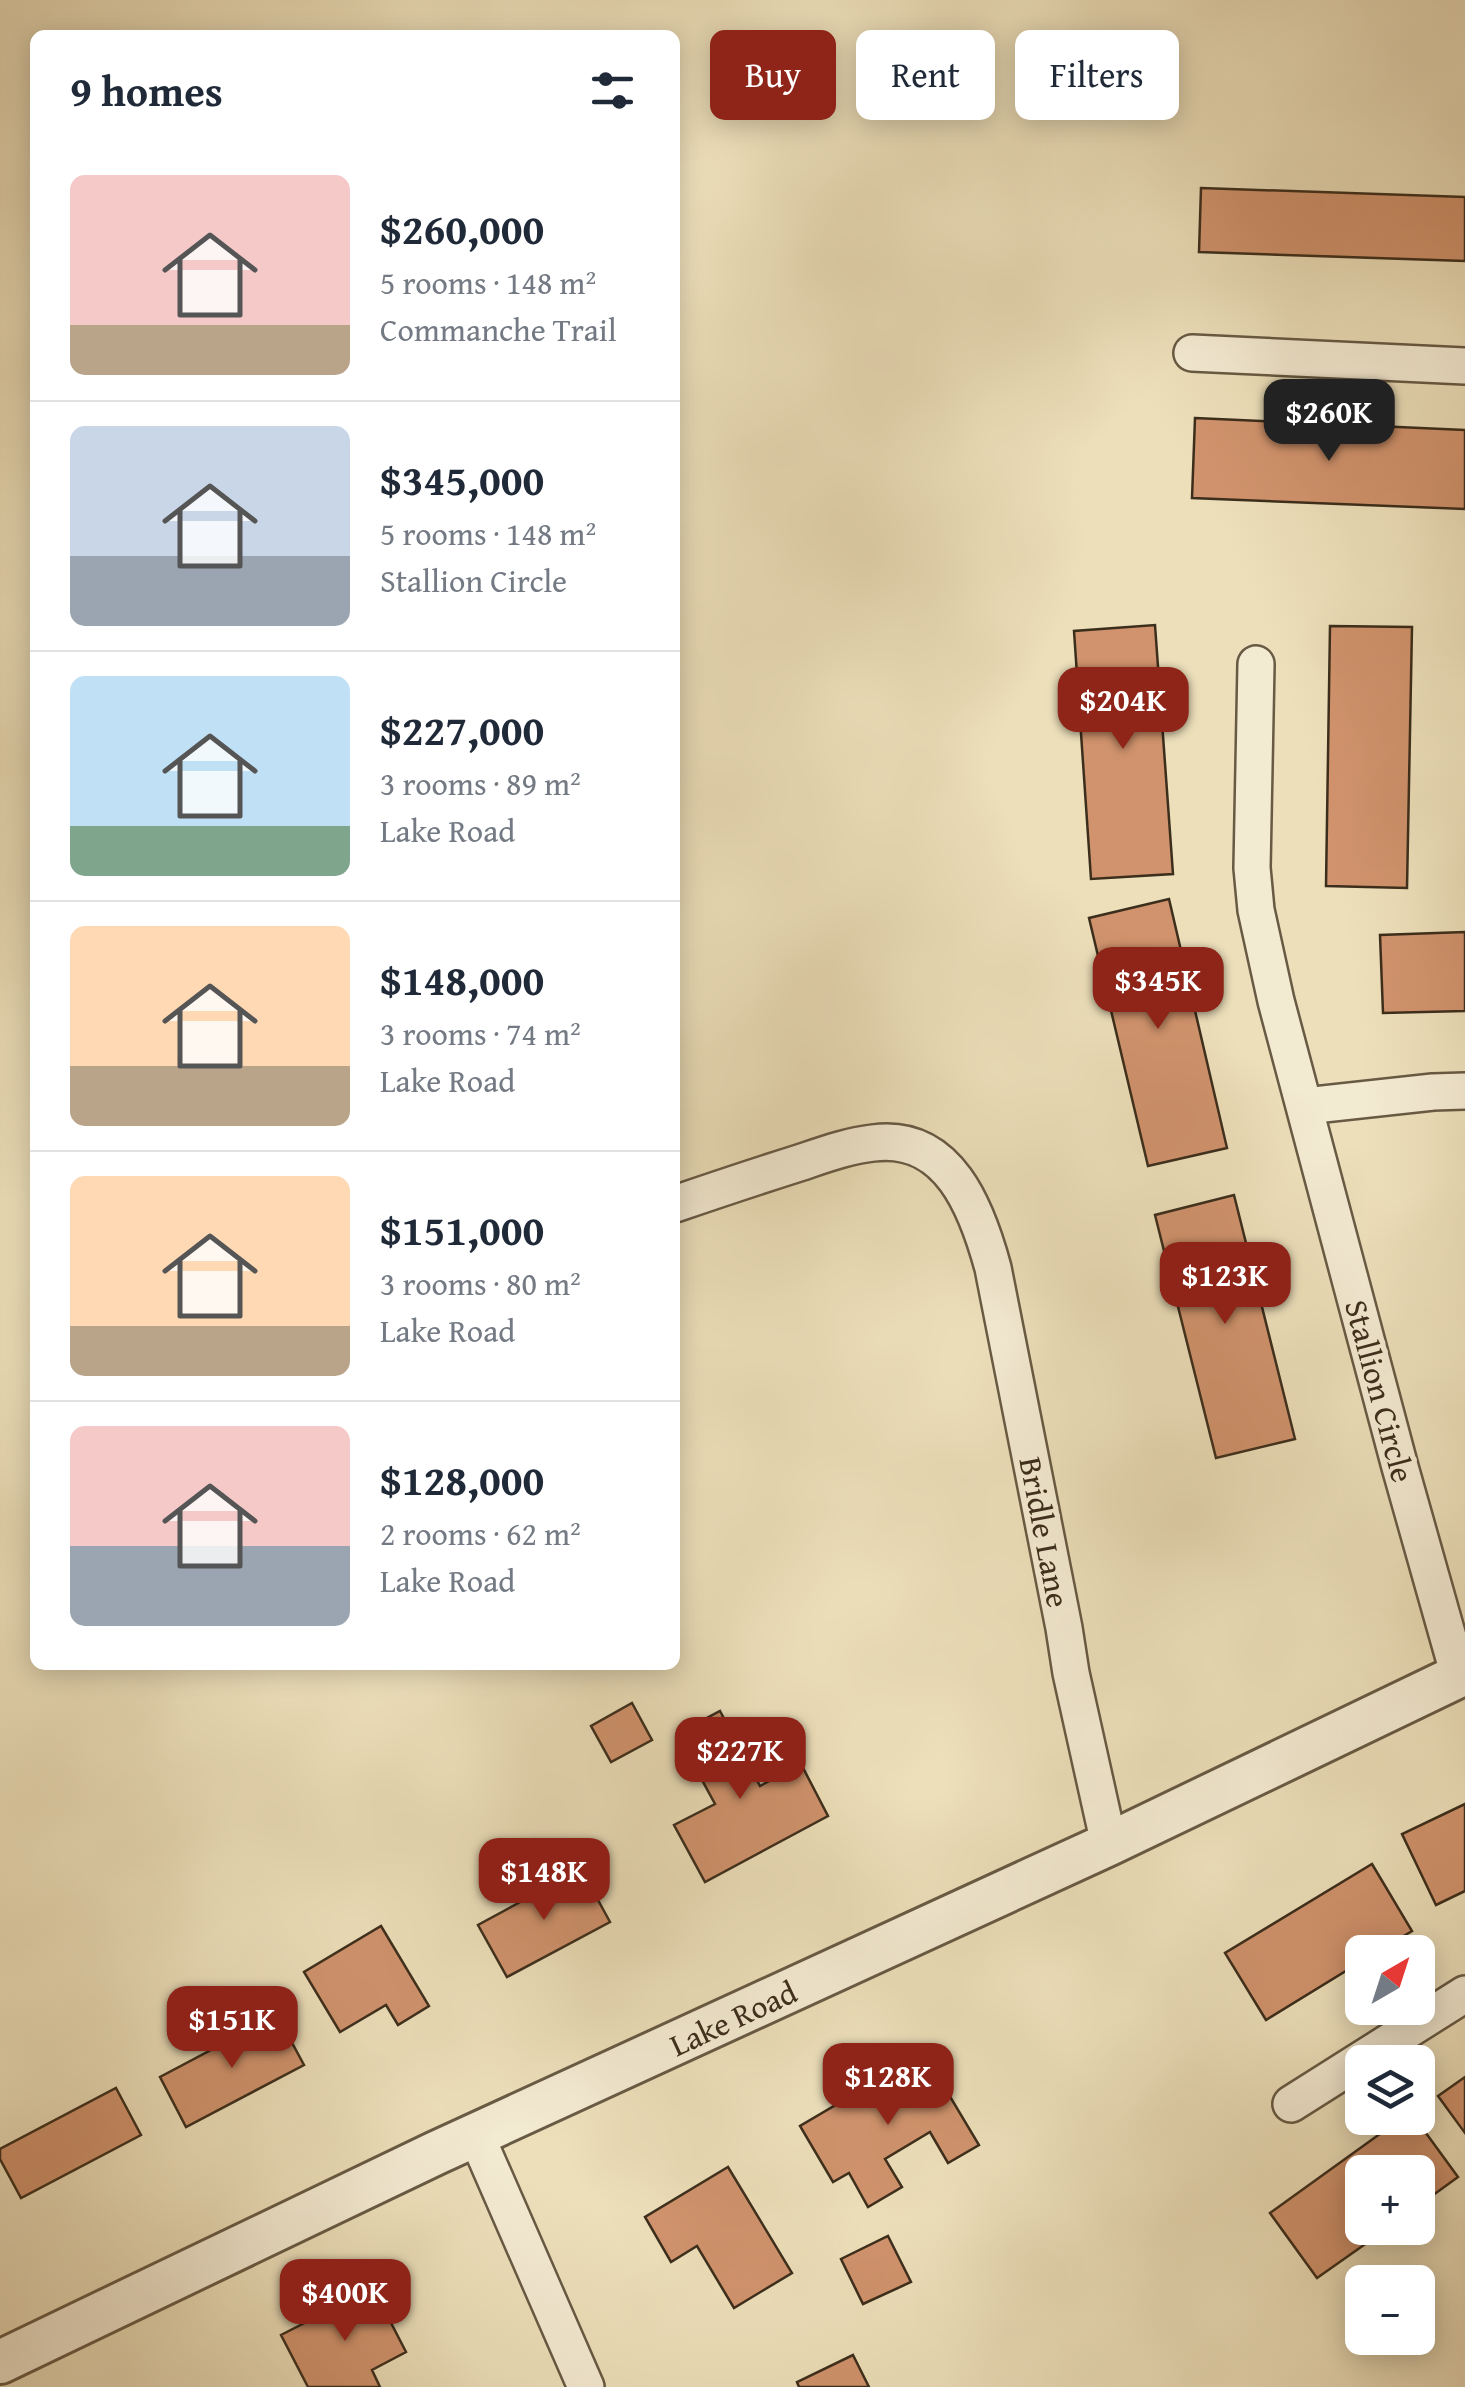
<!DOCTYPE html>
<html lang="en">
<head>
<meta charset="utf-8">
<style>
  :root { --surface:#fff; --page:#f6f6f7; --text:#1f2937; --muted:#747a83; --line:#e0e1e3; --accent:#8f2418 }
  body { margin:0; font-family:"Gentium Book Plus",serif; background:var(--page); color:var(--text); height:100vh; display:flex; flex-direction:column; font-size:38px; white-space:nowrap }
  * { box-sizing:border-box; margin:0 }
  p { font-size:32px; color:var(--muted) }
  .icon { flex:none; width:55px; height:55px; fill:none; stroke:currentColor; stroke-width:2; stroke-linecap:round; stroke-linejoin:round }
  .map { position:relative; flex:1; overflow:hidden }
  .details { position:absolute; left:30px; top:30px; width:650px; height:1640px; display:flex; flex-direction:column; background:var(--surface); border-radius:15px; box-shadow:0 5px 25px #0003 }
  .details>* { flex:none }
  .hud { position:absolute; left:710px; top:30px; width:605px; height:90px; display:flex; gap:20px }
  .needle { width:65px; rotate:39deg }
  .tools { position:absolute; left:1345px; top:1935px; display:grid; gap:20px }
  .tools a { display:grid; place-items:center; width:90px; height:90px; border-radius:15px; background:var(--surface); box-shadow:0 5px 25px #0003; font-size:50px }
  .price { position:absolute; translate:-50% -85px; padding:0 22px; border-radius:20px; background:var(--accent); color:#fff; font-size:32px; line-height:65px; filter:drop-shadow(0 2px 5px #0008) }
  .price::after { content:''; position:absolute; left:50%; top:60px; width:30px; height:22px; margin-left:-15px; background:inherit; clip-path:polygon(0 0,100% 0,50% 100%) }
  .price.selected { background:#222; color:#fff }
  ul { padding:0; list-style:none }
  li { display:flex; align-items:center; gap:30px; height:250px; padding:0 40px }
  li+li { border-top:2px solid var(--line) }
  li span { display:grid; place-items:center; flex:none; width:280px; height:200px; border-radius:15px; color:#555 }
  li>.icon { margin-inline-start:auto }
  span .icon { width:120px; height:120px; fill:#fffc; stroke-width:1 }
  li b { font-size:42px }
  h2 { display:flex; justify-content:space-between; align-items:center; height:120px; padding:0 40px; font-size:42px }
  .tag { padding:0 35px; border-radius:15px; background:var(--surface); box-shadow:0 5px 25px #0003; font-size:35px; line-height:90px }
  .tag.selected { background:var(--accent); color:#fff }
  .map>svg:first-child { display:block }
  .building { fill:#d0936d; stroke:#3c2e1c; stroke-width:2.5 }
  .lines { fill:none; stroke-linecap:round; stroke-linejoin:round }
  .minor-casing { stroke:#685a44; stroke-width:40 }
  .tertiary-casing { stroke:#685a44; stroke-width:48 }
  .minor { stroke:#f3ead2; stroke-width:35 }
  .tertiary { stroke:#f3ead2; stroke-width:42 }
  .labels { text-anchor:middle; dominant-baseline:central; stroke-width:10; stroke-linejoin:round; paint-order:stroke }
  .street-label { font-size:32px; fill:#3c2e1c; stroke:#f3ead2 }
</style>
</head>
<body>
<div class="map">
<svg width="1465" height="2387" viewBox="0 0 1465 2387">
  <rect width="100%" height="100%" fill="#ecdfba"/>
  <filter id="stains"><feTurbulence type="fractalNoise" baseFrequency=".002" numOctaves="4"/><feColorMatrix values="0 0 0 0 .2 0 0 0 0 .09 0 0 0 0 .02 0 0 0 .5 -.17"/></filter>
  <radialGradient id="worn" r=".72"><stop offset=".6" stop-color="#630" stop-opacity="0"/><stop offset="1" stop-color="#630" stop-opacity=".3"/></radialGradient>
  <path class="building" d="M 1201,188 L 1465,197 L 1465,261 L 1199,252 Z
    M 1195,418 L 1465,430 L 1465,509 L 1192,498 Z
    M 1155,625 L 1173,874 L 1091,879 L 1074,631 Z
    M 1330,626 L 1412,627 L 1407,888 L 1326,886 Z
    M 1169,899 L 1227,1148 L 1148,1166 L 1089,918 Z
    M 1465,932 L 1465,1011 L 1383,1013 L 1380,935 Z
    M 1234,1195 L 1295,1439 L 1216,1458 L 1155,1215 Z
    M 632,1703 L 652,1740 L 611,1762 L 591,1726 Z
    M 720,1711 L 760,1786 L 801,1764 L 828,1816 L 705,1882 L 674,1825 L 715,1804 L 677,1734 Z
    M 1465,1804 L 1465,1891 L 1436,1905 L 1402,1834 Z
    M 1372,1864 L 1412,1931 L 1377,1952 L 1362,1952 L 1362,1961 L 1266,2020 L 1225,1953 Z
    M 581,1869 L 610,1922 L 507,1977 L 478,1925 Z
    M 381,1926 L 429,2006 L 398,2025 L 386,2005 L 340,2032 L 304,1972 Z
    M 277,2015 L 304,2065 L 186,2127 L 160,2077 Z
    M 924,2053 L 979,2145 L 948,2163 L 930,2132 L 885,2159 L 902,2187 L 868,2207 L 849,2173 L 833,2182 L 800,2126 Z
    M 1465,2077 L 1465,2133 L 1438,2096 Z
    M 116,2088 L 141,2135 L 21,2198 L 0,2159 L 0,2149 Z
    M 1402,2118 L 1415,2118 L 1458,2177 L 1418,2206 L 1418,2172 L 1362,2172 L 1362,2228 L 1388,2228 L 1317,2278 L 1270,2213 Z
    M 728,2167 L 792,2273 L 734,2308 L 697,2246 L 671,2262 L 645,2217 Z
    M 888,2236 L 911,2282 L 863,2304 L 841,2259 Z
    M 373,2288 L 406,2352 L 372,2370 L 380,2387 L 308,2387 L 281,2335 Z
    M 853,2355 L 869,2387 L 799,2387 L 797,2382 Z"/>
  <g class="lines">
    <defs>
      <path id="minor" d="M 1192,353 L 1465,366
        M 1256,664 L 1252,868 L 1256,910 L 1276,1001 L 1400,1467 L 1459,1676
        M 1305,1106 L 1433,1092 L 1465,1091
        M 675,1204 C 716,1190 758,1176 799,1163 C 823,1155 847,1146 873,1143 C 949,1133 977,1209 993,1268 L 1064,1628 L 1071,1673 L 1109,1844
        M 1291,2104 L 1465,1994
        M 476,2135 L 586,2387"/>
      <path id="tertiary" d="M 0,2362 L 436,2153 L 1109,1844 L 1465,1673"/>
    </defs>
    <use href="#minor" class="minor-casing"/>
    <use href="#tertiary" class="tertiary-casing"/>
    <use href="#minor" class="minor"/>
    <use href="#tertiary" class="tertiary"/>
  </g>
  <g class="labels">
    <g class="street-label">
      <text transform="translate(1380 1391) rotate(75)">Stallion Circle</text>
      <text transform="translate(1045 1532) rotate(79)">Bridle Lane</text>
      <text transform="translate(733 2018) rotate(-25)">Lake Road</text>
    </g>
  </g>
  <rect width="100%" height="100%" filter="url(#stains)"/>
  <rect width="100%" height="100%" fill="url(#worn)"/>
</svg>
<div class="tools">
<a><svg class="needle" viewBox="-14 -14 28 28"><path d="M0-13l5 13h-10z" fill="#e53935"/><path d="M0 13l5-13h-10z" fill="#747a83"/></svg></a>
<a><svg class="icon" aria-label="layers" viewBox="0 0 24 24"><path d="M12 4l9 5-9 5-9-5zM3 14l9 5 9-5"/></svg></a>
<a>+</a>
<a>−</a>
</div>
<b class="price selected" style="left:1329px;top:464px">$260K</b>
<b class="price" style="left:1123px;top:752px">$204K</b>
<b class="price" style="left:1158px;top:1032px">$345K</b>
<b class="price" style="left:1225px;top:1327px">$123K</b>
<b class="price" style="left:740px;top:1802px">$227K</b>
<b class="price" style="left:544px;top:1923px">$148K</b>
<b class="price" style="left:232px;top:2071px">$151K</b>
<b class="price" style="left:888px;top:2128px">$128K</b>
<b class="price" style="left:345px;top:2344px">$400K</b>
<div class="hud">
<a class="tag selected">Buy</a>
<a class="tag">Rent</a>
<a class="tag">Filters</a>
</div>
<section class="details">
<h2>9 homes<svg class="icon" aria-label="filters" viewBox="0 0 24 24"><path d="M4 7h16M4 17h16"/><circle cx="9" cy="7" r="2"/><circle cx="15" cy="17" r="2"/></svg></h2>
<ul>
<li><span style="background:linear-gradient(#f6c9c9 75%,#b9a48a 0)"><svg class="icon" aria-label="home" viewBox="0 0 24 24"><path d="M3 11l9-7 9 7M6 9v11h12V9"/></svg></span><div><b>$260,000</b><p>5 rooms · 148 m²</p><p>Commanche Trail</p></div></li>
<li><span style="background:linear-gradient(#c9d6e8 65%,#9aa5b1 0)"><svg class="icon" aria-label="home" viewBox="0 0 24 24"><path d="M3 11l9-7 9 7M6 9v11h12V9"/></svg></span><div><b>$345,000</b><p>5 rooms · 148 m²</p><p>Stallion Circle</p></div></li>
<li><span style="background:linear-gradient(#bfe0f5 75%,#7fa58c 0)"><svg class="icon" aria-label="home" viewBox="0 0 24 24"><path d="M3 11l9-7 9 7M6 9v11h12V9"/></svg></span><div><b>$227,000</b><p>3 rooms · 89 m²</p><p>Lake Road</p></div></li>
<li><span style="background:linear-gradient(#ffd9b3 70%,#b9a48a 0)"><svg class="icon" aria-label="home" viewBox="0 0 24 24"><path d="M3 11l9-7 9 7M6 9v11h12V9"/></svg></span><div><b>$148,000</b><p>3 rooms · 74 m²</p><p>Lake Road</p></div></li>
<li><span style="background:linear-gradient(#ffd9b3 75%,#b9a48a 0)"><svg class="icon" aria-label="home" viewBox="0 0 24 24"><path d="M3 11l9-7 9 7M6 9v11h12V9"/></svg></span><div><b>$151,000</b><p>3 rooms · 80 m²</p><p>Lake Road</p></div></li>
<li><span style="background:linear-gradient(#f6c9c9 60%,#9aa5b1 0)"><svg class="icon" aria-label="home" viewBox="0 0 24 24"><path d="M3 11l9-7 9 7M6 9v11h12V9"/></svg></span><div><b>$128,000</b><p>2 rooms · 62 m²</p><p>Lake Road</p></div></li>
</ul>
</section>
</div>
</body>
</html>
